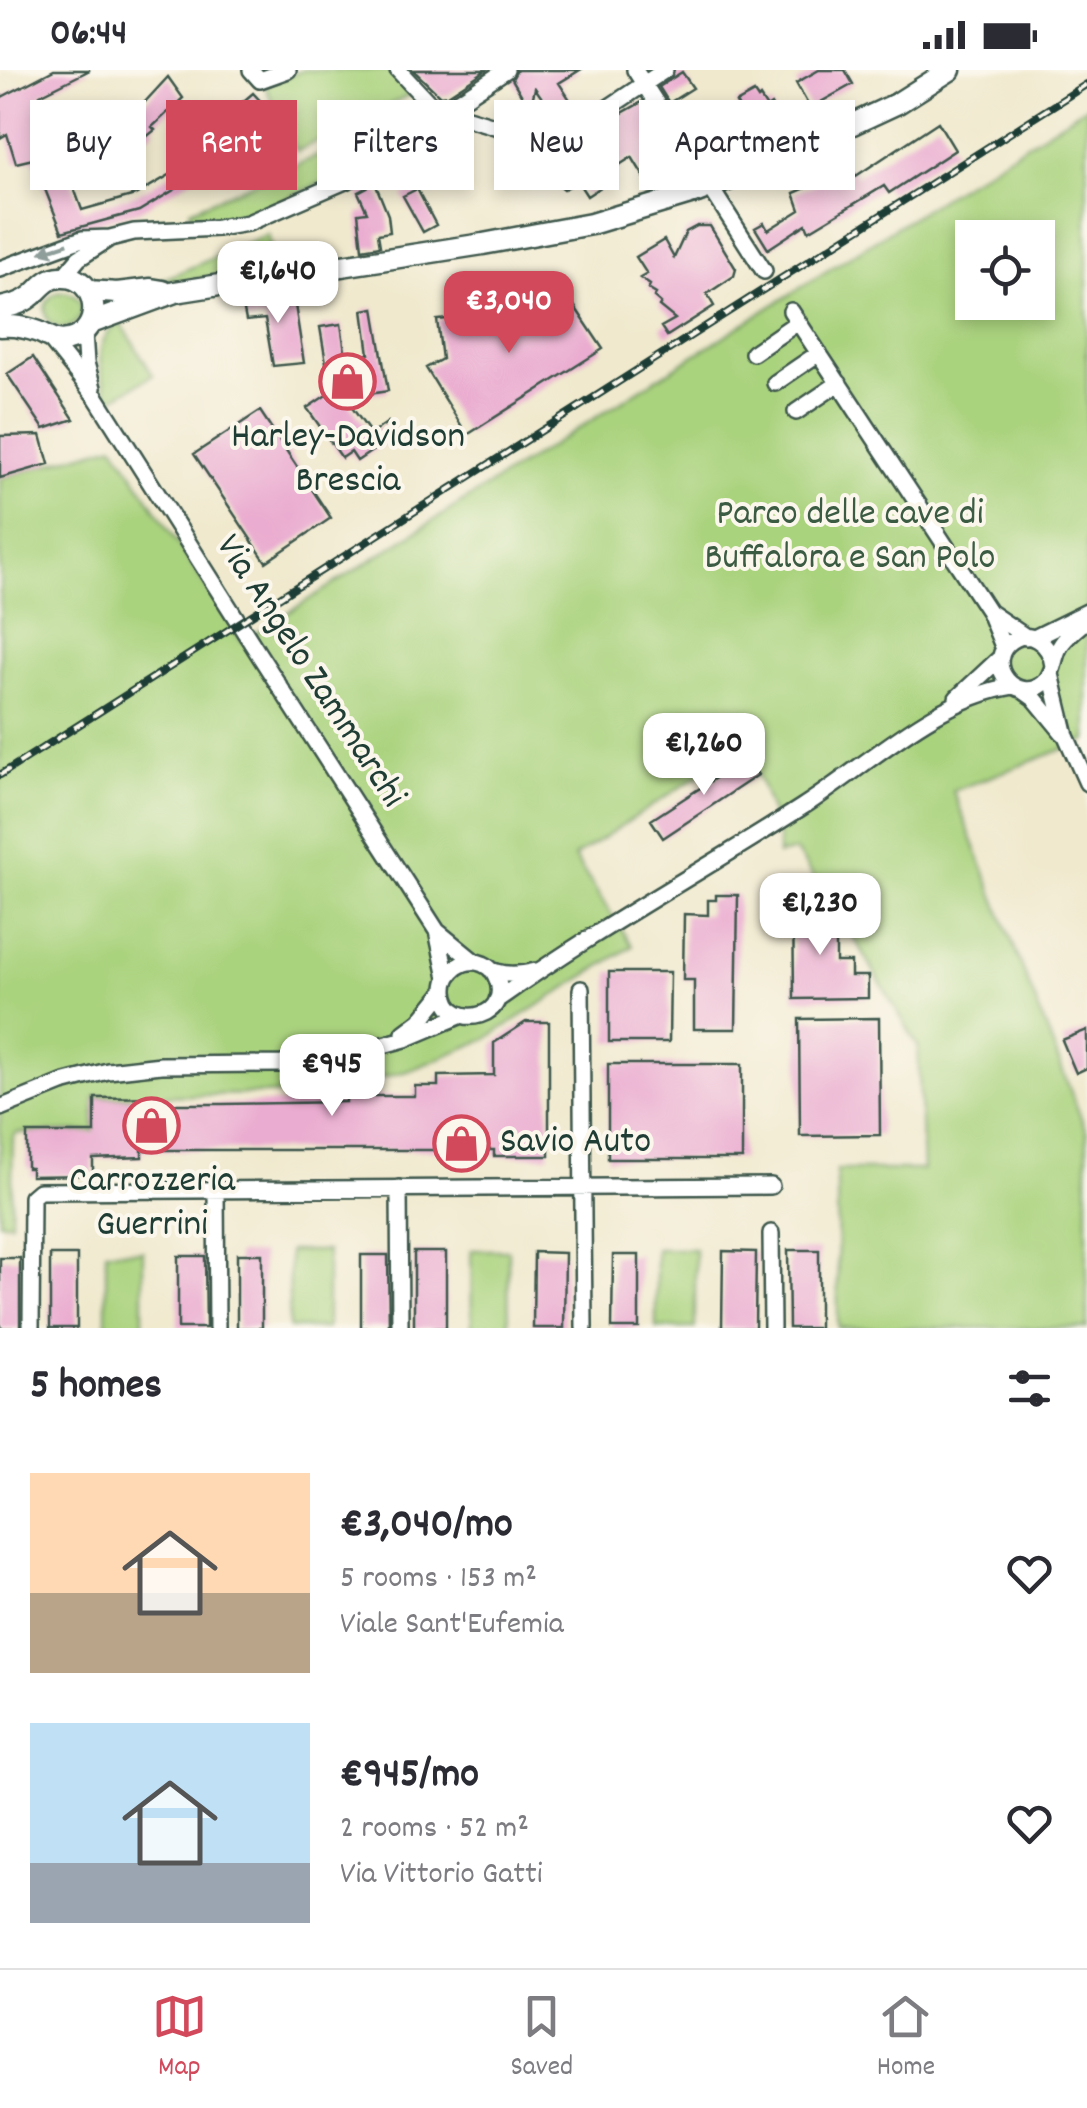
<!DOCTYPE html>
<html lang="en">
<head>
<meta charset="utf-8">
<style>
  :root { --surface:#fff; --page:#f7f7f7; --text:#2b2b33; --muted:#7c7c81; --line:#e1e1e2; --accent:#d1495b }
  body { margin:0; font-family:Dekko,sans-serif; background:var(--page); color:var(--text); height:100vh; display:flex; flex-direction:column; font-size:38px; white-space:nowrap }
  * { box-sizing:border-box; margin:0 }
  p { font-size:32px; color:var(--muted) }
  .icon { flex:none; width:55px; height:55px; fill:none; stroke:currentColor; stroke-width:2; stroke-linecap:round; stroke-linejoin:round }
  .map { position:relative; height:1258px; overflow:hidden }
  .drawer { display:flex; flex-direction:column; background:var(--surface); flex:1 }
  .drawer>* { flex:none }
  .guide { position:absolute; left:30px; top:30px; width:1028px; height:90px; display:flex; gap:20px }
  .tools { position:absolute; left:955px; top:150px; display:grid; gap:20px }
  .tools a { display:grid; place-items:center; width:100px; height:100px; border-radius:0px; background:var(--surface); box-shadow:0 5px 15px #0003; font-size:50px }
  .price { position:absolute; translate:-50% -85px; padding:0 22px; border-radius:20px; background:#fff; color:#222; font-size:32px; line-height:65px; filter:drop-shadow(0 2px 5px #0008) }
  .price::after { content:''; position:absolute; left:50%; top:60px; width:30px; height:22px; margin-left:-15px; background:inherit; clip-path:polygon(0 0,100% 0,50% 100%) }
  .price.current { background:var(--accent); color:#fff }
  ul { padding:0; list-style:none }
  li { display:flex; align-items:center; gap:30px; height:250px; padding:0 30px }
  li span { display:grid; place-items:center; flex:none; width:280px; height:200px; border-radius:0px; color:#555 }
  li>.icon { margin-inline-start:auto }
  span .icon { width:120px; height:120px; fill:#fffc; stroke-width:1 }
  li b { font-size:42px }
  h2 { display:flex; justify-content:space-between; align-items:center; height:120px; padding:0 30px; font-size:42px }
  .chip { padding:0 35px; border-radius:0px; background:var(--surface); box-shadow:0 5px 15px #0003; font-size:35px; line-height:90px }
  .chip.current { background:var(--accent); color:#fff }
  .status { display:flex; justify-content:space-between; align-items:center; height:70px; padding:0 50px; background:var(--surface); direction:ltr }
  .status svg { height:28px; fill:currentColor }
  .tab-bar { display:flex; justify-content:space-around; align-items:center; height:140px; border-top:2px solid var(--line); background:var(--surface); font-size:28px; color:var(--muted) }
  .tab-bar a { display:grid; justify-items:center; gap:5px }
  .tab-bar .current { color:var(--accent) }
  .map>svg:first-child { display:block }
  .green { fill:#aad37e; stroke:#648859; stroke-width:2.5; fill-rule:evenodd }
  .building { fill:#eaacd0 }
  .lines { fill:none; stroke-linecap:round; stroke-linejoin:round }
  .minor-casing { stroke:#3e574b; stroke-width:20 }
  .major-casing { stroke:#3e574b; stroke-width:25 }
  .minor { stroke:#fff; stroke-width:15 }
  .major { stroke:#fff; stroke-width:20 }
  .rail-casing { stroke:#1f3d34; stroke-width:8 }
  .rail { stroke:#fbf7ec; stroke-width:4; stroke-dasharray:11; stroke-linecap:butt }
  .oneway { fill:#8f9e9a }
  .labels { text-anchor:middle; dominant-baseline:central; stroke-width:8; stroke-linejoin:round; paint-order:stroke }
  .poi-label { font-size:38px; fill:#1f3d34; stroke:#fbf7ec }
  .park-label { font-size:38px; fill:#3b5b43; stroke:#fbf7ec }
  .street-label { font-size:38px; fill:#1f3d34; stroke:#fbf7ec }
</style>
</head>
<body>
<div class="status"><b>06:44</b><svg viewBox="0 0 49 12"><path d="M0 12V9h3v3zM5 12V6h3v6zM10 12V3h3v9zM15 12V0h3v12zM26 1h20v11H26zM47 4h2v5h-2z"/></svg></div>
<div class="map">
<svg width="1087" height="1258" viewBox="0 0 1087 1258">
  <rect width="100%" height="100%" fill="#fbf7ec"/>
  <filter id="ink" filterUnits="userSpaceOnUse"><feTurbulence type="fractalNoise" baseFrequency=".01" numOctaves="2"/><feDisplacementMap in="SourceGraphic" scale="20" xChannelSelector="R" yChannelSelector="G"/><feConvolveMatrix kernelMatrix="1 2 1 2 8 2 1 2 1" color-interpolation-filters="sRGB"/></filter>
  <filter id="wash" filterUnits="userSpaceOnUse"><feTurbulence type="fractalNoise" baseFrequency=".0048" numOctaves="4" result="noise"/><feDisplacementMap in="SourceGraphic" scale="40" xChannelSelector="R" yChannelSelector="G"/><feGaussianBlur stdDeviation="2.25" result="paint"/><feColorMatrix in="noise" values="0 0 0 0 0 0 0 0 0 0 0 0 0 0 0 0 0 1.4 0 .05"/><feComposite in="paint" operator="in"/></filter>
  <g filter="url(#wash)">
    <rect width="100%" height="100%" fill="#f0e9ce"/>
    <path class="green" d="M 303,0 L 389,0 L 413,23 L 297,81 L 265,16 Z
      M 1087,36 L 1087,670 L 953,721 L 1087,1063 L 1087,1258 L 838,1258 L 837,1100 L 923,1100 L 918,976 L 850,861 L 796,781 L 778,785 L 778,761 L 760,710 L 740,678 L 574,787 L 632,876 L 484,970 L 408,1001 L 315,1023 L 95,1027 L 94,1061 L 17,1063 L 13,1067 L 11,1152 L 0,1152 L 0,408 L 114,375 L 242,572 ZM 972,168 L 1038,168 L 1038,232 L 972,232 Z
      M 403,50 L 412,69 L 397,80 L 264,138 L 224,150 L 193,150 L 190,140 Z
      M 268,164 L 275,199 L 151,215 Z
      M45 240a18 18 0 1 1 36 0a18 18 0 1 1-36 0Z
      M 121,253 L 153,305 L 110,330 C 100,304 90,269 121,253 Z
      M 656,1179 L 695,1179 L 695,1258 L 656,1258 Z
      M 471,1180 L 508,1180 L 509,1258 L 472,1258 Z
      M 106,1181 L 143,1181 L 143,1258 L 106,1258 Z
      M 289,1181 L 327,1181 L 327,1258 L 289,1258 Z"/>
    <g id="blocks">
      <path class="building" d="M 54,0 L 90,0 L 40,25 L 82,140 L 135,125 L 209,82 L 204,74 L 236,48 L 231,42 L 253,23 L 265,36 L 232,65 L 246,86 L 223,102 L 217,94 L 139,141 L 62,162 L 33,89 L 16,93 L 7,64 L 0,68 L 0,28 Z
        M 413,0 L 486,0 L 448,25 L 440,26 Z
        M 517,0 L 580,0 L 559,13 L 572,33 L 577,31 L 581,39 L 555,48 L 546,30 L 544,31 L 535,18 L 530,40 L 512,9 Z
        M 819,0 L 845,0 L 853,14 L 810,38 L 796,13 Z
        M 682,2 L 693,18 L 669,33 L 659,17 Z
        M 168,7 L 183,28 L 152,57 L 155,60 L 140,72 L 121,48 L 127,41 L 132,46 Z
        M 754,23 L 758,29 L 760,27 L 767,38 L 771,35 L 783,55 L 763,68 L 759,61 L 751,66 L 748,60 L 719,77 L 727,90 L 715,98 L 710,96 L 683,54 L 698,44 L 707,57 L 739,38 L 736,33 Z
        M 642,32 L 686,100 L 679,104 L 675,98 L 649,115 L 632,87 L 599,108 L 604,115 L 587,126 L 578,112 L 564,119 L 559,115 L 550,93 L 537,99 L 531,86 L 518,92 L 509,74 L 529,73 L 532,79 L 540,74 L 557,72 L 560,78 Z
        M 938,52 L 955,80 L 889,123 L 884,116 L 809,161 L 806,154 L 768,179 L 755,158 L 764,153 L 768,160 L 800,140 L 794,123 L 852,98 L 856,106 Z
        M 375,113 L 388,145 L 390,162 L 378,164 L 380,176 L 362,179 L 358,143 L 367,142 L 358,122 Z
        M 417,119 L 436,155 L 423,162 L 403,126 Z
        M 697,156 L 710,156 L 736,199 L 734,206 L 707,224 L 714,236 L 667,266 L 661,257 L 675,249 L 659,236 L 661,233 L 654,227 L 656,224 L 648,219 L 650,215 L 640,208 L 647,204 L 636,187 L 664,170 L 674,188 L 686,162 Z
        M 559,213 L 603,279 L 467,365 L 426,298 L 442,289 L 437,250 L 516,242 Z
        M 293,222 L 304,293 L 273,296 L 265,249 L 246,251 L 242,230 Z
        M 374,238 L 388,321 L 345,328 L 371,364 L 388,352 L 396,365 L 357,391 L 351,382 L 342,388 L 307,338 L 331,322 L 320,257 L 341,254 L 346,288 L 369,284 L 363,240 Z
        M 33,287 L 74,349 L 44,359 L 7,304 Z
        M 260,341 L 331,448 L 266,492 L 194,384 Z
        M 41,365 L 49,394 L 0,408 L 0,366 Z
        M 746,688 L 758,705 L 663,768 L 651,750 Z
        M 816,824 L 817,855 L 836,854 L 836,892 L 851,892 L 851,906 L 868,906 L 868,928 L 794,929 L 793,825 Z
        M 716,825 L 738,825 L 736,959 L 694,959 L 694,910 L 683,910 L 684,844 L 708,845 L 708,830 L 716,830 Z
        M 609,902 L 670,902 L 669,972 L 609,972 Z
        M 879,948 L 880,1065 L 800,1066 L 799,949 Z
        M 526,952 L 549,952 L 549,1086 L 494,1086 L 494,1080 L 142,1080 L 142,1087 L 93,1089 L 93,1105 L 31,1106 L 31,1098 L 27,1098 L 27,1063 L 95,1063 L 95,1028 L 164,1027 L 164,1034 L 222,1034 L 346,1032 L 346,1026 L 415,1026 L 415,1016 L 438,1016 L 438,1006 L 494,1005 L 494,973 Z
        M 1087,960 L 1087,998 L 1076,1003 L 1062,970 Z
        M 608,994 L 742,994 L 742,1089 L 608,1089 Z
        M 788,1180 L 819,1180 L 819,1258 L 789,1258 Z
        M 723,1181 L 756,1182 L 755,1258 L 722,1258 Z
        M 414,1182 L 446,1182 L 446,1258 L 414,1258 Z
        M 534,1182 L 565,1183 L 564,1258 L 533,1258 Z
        M 237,1184 L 262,1184 L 262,1258 L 237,1258 Z
        M 50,1185 L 77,1185 L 77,1258 L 50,1258 Z
        M 361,1185 L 388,1185 L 389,1258 L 361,1258 Z
        M 613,1185 L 639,1185 L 639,1258 L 612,1258 Z
        M 178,1186 L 205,1186 L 206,1258 L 178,1258 Z
        M 0,1188 L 20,1188 L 20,1258 L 0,1258 Z"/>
    </g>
  </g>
  <g filter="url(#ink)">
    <use href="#blocks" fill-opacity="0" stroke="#3e574b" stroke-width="2.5"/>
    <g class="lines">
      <defs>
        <path id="minor" d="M 251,0 L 260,10 L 288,0
          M 398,0 L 428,32 L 444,41 L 508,60 L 539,63 L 554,61 L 596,46 L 665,0
          M 635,0 L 764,201
          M 0,199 L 82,169 L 110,168 L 134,162 L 218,158 L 248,153 L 403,86 L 422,71 L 437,54 L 444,41 L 506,0
          M 63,207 L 79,188 L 110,168
          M 791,241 L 989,542 L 1004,579
          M 84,263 L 86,293 L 93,318
          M 49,268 L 96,327 L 258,583 L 437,861 L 475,892
          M 753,283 L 798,252
          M 775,313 L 819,283
          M 796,342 L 839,313
          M 989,542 L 1026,567
          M 1034,568 L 1087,542
          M 1053,596 C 1051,573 1027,556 1008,574 C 985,597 1017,634 1043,614 C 1054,605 1053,590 1059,578 C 1065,567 1077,558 1087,550
          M 1051,604 L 1066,666 L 1087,713
          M 1021,619 L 1035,629 L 1063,663
          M 957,628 L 1001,587
          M 437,861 L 447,908
          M 493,901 C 521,947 447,965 445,921 C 444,901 465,886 483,894 C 495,900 485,898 497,902 C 510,906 524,904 536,901
          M 581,919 L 584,1258
          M 497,930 C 595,860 701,802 802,737 C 867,696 935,628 1013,616
          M 404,963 L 420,951 L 445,920
          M 0,1038 L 62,1013 L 108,1001 L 161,995 L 282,994 L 346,985 L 405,969 L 462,945
          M 399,1118 L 400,1258
          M 216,1120 L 217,1258
          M 771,1163 L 772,1258
          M 31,1258 L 32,1131 L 32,1127 L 39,1121 L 771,1116"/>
        <path id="major" d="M 89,221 L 117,223 L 151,219 L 163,221
          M 0,238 C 11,236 21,234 30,227 C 41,219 45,208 61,207 C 100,205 105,263 68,270 C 56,273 49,266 39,262 C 28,258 12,255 0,256
          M 91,253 L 175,222 L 483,174 L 591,154 L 697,122 L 756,99 L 898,33 L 950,0"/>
      </defs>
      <use href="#minor" class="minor-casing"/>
      <use href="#major" class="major-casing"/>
      <use href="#minor" class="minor"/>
      <use href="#major" class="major"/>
      <defs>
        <path id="rail" d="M 0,705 L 1087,14"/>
      </defs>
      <use href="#rail" class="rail-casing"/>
      <use href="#rail" class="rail"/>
    </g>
    <defs><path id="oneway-solid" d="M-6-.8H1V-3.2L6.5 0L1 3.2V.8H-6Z" transform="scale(2.5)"/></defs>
    <use class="oneway" href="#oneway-solid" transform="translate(54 178) rotate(162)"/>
  </g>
  <defs>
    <symbol id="shop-ring" viewBox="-11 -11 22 22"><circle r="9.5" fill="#fbf7ec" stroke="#d1495b" stroke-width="1.5"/><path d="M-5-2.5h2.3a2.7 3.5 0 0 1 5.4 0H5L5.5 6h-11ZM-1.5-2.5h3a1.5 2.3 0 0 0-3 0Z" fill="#d1495b"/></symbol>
  </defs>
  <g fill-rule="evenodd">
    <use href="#shop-ring" x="316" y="280" width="63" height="63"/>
    <use href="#shop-ring" x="120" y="1024" width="63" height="63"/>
    <use href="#shop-ring" x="430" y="1042" width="63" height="63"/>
  </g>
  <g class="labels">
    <g class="poi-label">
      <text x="348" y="368">Harley-Davidson<tspan x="348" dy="44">Brescia</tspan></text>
      <text x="500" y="1073" text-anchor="start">Savio Auto</text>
      <text x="152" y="1112">Carrozzeria<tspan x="152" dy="44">Guerrini</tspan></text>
    </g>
    <g class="park-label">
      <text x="850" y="445">Parco delle cave di<tspan x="850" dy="44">Buffalora e San Polo</tspan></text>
    </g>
    <g class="street-label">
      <text transform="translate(309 602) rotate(57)">Via Angelo Zammarchi</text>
    </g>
  </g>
</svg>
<div class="tools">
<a><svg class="icon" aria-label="locate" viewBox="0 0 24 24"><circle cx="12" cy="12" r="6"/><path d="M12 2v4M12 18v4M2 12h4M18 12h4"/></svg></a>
</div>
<b class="price" style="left:278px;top:256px">€1,640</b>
<b class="price current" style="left:509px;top:286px">€3,040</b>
<b class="price" style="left:704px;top:728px">€1,260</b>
<b class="price" style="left:820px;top:888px">€1,230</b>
<b class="price" style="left:332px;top:1049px">€945</b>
<div class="guide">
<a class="chip">Buy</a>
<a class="chip current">Rent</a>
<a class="chip">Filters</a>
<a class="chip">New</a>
<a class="chip">Apartment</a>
</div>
</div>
<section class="drawer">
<h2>5 homes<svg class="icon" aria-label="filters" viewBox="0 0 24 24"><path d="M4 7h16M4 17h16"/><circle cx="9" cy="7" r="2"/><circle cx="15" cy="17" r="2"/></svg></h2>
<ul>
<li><span style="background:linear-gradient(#ffd9b3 60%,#b9a48a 0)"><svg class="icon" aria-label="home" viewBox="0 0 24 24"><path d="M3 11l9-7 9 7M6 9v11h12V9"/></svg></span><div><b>€3,040/mo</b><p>5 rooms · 153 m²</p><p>Viale Sant'Eufemia</p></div><svg class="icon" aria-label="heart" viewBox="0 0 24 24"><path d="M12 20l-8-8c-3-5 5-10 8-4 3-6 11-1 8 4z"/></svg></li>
<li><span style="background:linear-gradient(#bfe0f5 70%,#9aa5b1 0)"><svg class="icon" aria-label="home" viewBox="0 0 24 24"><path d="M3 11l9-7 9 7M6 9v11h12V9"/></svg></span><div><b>€945/mo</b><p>2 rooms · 52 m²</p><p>Via Vittorio Gatti</p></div><svg class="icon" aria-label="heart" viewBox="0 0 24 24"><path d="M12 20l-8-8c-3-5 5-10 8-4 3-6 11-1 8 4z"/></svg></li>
</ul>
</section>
<nav class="tab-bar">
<a class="current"><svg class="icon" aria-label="map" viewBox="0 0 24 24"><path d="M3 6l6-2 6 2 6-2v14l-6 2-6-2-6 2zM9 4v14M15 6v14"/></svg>Map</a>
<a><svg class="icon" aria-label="saved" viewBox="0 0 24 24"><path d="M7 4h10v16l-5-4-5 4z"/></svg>Saved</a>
<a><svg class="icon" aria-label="home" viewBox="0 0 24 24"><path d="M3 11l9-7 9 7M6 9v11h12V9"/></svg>Home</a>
</nav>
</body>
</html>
